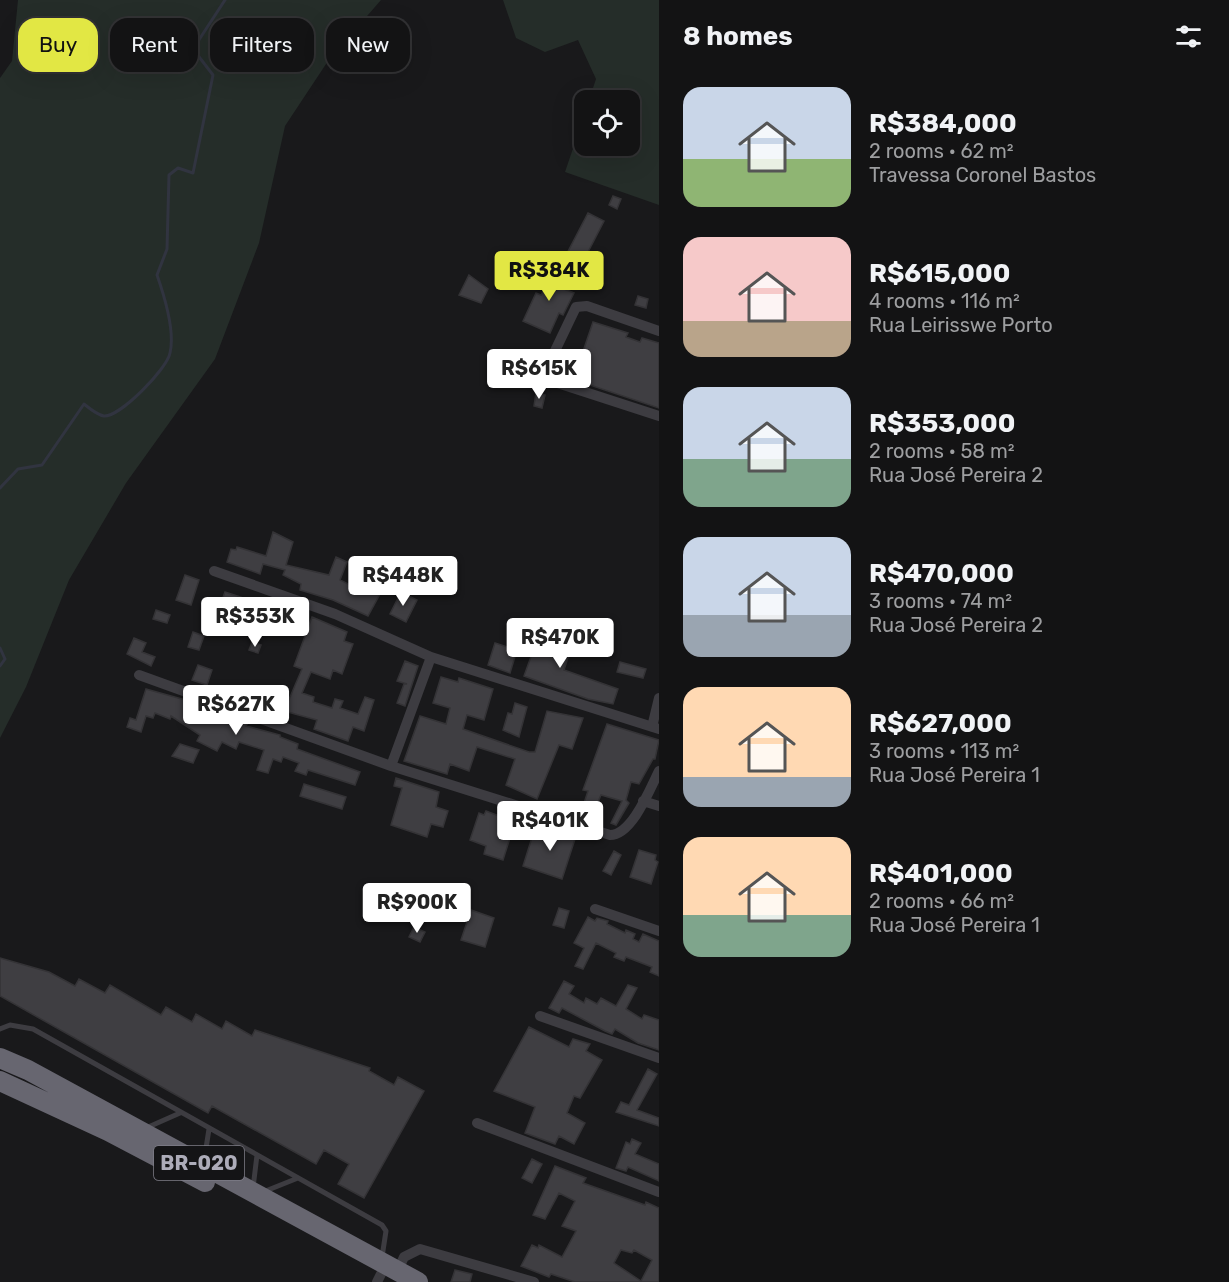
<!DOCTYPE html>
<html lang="en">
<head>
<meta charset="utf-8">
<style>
  :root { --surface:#131314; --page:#202022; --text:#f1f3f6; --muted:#9d9ea0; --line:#323234; --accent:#e2e744 }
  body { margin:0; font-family:Rubik,sans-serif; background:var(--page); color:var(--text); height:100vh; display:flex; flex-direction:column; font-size:22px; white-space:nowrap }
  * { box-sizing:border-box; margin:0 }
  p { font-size:20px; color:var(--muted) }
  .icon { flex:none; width:33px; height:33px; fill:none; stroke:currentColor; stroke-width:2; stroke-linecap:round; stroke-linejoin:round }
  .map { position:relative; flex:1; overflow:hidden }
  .sheet { display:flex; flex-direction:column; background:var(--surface); width:570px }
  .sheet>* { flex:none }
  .hud { position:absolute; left:18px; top:18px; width:550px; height:54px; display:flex; gap:12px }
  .buttons { position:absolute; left:574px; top:90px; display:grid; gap:12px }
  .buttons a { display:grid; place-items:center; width:66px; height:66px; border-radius:12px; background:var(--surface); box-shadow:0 6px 24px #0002,0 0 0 2px var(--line); font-size:30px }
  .price { position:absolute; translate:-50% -51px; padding:0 14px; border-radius:6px; background:#fff; color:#222; font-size:20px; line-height:39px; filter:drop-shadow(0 2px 3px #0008) }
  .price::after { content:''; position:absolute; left:50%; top:36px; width:18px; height:14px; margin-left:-9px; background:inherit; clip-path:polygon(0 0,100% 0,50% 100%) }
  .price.selected { background:var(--accent); color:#111 }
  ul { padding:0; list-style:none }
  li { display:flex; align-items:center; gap:18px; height:150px; padding:0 24px }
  li span { display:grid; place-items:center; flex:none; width:168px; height:120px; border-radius:18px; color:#555 }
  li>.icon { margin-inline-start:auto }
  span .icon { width:72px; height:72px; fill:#fffc; stroke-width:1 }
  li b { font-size:26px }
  h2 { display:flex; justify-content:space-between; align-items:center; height:72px; padding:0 24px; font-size:26px }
  .pill { padding:0 21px; border-radius:18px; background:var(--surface); box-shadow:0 6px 24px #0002,0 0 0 2px var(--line); font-size:21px; line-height:54px }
  .pill.selected { background:var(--accent); color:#111 }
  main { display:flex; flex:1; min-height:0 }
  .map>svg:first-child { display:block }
  .green { fill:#252d29 }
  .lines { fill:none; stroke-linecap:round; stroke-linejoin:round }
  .stream { stroke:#313440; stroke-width:3 }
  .building { fill:#3f3e42; stroke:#343336; stroke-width:1.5; fill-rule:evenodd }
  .lane { stroke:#3d3c41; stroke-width:5 }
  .street { stroke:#3d3c41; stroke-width:10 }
  .highway { stroke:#676670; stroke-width:20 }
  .labels { text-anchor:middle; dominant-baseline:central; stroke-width:6; stroke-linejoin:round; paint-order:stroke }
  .shield { fill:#141416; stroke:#7f7e88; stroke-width:1.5 }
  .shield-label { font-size:20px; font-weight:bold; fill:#adacb9 }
</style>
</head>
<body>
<main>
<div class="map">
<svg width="659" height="1282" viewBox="0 0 659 1282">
  <rect width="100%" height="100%" fill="#19191b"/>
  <path class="green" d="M 18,0 L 381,0 L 328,61 L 285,126 L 259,243 L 215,359 L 126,483 L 69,580 L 26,687 L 0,738 L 0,78 L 12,61 Z
    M 503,0 L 659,0 L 659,205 L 565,172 L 585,113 L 585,146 L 630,146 L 630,100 L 589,100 L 596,79 L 578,40 L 545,52 L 516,38 Z"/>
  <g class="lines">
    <path class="stream" d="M 0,488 L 18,469 L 42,465 L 84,404 C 89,408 97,415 104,416 C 120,417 167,369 170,353 C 175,332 164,295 157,275 L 167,249 L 169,175 L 178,168 L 193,173 L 213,75 L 193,49 L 225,0
      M 0,648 L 5,659 L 0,666"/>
  </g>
  <path class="building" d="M 613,196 L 621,199 L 617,209 L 609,205 Z
    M 588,213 L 604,221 L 587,254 L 592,256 L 584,272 L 563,261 Z
    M 555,258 L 564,262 L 554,285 L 574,293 L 563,315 L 559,313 L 550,333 L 523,321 L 536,293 L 541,295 L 546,286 Z
    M 469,275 L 488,289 L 481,303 L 459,295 Z
    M 638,296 L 648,299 L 646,308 L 635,305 Z
    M 593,322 L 628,333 L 626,337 L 640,342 L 642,338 L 659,343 L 659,408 L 566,377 L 568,369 L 576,372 Z
    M 536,393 L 545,395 L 542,408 L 534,406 Z
    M 273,532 L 293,542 L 286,565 L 329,575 L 336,557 L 347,562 L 340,580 L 354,587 L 356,582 L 380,594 L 368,616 L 333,600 L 300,590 L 301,584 L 283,575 L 285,570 L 263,564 L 260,574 L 227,562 L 231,549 L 236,550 L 237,547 L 266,556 Z
    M 185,575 L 199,580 L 191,605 L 176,600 Z
    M 225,592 L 256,602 L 257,598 L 285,606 L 275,634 L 223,617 L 226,611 L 219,608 Z
    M 401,592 L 417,600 L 406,622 L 390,614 Z
    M 156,610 L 170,615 L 167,623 L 153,619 Z
    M 312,617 L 347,632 L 344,641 L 353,644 L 342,674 L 333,670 L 330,679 L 311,672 L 302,693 L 314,697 L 313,702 L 332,708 L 335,699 L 343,701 L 340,708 L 358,714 L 365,697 L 374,700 L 364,731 L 353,727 L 348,741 L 314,729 L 317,720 L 284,711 L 302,669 L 294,666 Z
    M 520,629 L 572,645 L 564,670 L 618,689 L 613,704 L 588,699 L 524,676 L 533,651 L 515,643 Z
    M 193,632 L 204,636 L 199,650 L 188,647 Z
    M 134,638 L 146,643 L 142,652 L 155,657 L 151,666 L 127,654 Z
    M 252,642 L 261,645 L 258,653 L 249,650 Z
    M 495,643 L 517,650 L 510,673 L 488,665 Z
    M 405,661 L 418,666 L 405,706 L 397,703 L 404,684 L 407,684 L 397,681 Z
    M 620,662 L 646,669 L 643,678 L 617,672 Z
    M 198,665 L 212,670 L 207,685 L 192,680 Z
    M 441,677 L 458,682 L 459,678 L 493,689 L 484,720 L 467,715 L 463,729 L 529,752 L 535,752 L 547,711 L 583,718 L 572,749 L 559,745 L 537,799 L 506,785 L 515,759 L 477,747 L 469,771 L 450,764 L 447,774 L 404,761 L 420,716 L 446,724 L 450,708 L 433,703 Z
    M 146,689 L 189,701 L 218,715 L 219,713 L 248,723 L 246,726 L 280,735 L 280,737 L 298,744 L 297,749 L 360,772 L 355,785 L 308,770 L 306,775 L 295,771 L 299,763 L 283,757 L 281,762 L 273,759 L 268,773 L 257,770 L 264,750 L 239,742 L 236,749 L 222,742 L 217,751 L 197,741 L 200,735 L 171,716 L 170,719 L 155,713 L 153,718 L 146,716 L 141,732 L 127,727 L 130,718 L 136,720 Z
    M 262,700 L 275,705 L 271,714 L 259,710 Z
    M 515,703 L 527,707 L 519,737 L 503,730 L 508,713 L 512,714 Z
    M 607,724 L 659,740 L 655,759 L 653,759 L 639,784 L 631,782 L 626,800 L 629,803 L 616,825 L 611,823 L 622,801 L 601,795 L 592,816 L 581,812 L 588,791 L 583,790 Z
    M 180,744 L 199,750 L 193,763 L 172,756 Z
    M 396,778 L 439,792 L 436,807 L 448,811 L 443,827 L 431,824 L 427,837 L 391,825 L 402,788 L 394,786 Z
    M 304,784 L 346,797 L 342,809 L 300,796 Z
    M 486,811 L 515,822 L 503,860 L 484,854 L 486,846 L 470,840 L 479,813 L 484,815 Z
    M 535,828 L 549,832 L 550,828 L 576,836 L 562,879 L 523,866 Z
    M 639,850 L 656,855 L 655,860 L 658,862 L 651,884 L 630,877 Z
    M 614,851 L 621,855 L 611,875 L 603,871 Z
    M 559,908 L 569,911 L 564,928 L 553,925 Z
    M 471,910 L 494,918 L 485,947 L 461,940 Z
    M 588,917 L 595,921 L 597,918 L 608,921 L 607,924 L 625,933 L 626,930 L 635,934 L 633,939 L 639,942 L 643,934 L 659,941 L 659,976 L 650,972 L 652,967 L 626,957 L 624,961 L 614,957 L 616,953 L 596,943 L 583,969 L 575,966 L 584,948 L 574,943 Z
    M 414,927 L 425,932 L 420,942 L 409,937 Z
    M 0,958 L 49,972 L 75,986 L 79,979 L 105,993 L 110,985 L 161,1015 L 166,1007 L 192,1022 L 196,1014 L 222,1029 L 226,1021 L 252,1036 L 255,1030 L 258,1031 L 370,1068 L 369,1071 L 394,1085 L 398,1077 L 424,1091 L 364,1198 L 338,1184 L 349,1164 L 324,1150 L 316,1164 L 212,1106 L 208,1113 L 0,996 Z
    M 564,981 L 574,986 L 569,994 L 584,1003 L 586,998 L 597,1004 L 601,998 L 616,1006 L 628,985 L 637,988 L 626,1009 L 642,1019 L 644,1015 L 659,1020 L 659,1050 L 638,1043 L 615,1029 L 612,1034 L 605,1031 L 562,1008 L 559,1013 L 549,1008 Z
    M 529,1027 L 569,1047 L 573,1039 L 590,1044 L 586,1051 L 602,1060 L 580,1098 L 574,1096 L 567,1113 L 585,1123 L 574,1144 L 559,1136 L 555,1144 L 525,1133 L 535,1107 L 494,1091 Z
    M 648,1069 L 657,1074 L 637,1110 L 659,1118 L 659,1126 L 616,1112 L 621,1102 L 629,1105 Z
    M 632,1139 L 641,1143 L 635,1154 L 659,1164 L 659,1181 L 628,1167 L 626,1171 L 616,1168 L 626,1142 L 630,1144 Z
    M 532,1159 L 542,1164 L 532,1183 L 522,1178 Z
    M 555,1166 L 586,1178 L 583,1183 L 645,1205 L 646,1202 L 659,1208 L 659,1282 L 575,1282 L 551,1274 L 549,1277 L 521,1266 L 532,1245 L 538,1248 L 539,1245 L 562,1257 L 576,1231 L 562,1226 L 575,1201 L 559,1193 L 545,1219 L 533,1215 ZM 621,1250 L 632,1253 L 634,1250 L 652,1260 L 641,1281 L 614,1263 Z
    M 455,1270 L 472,1274 L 470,1282 L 451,1282 Z"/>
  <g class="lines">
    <path class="lane" d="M 525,372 L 542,378
      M 0,1029 L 10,1025 L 33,1029 L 382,1225 L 386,1231 L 382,1257
      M 146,1128 L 180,1113
      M 204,1161 L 209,1129
      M 253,1188 L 257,1155
      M 263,1192 L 298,1178"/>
    <path class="street" d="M 659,331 L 587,306 L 576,307 L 542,378 L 659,416
      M 214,571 L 335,614 L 431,657 L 659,729
      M 139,675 L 391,766 L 610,835 C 632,835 650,789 659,771
      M 652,727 L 659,698
      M 391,766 L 431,657
      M 643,801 L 659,806
      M 595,909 L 659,931
      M 540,1016 L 659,1058
      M 477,1123 L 659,1192
      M 398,1270 L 404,1257 L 420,1249 L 534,1282
      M 377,1282 L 381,1274"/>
    <path class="highway" d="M 0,1058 L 28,1070 L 418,1282
      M 0,1081 L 108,1131 L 205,1182"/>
  </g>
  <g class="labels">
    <rect class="shield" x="154" y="1146" width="90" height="34" rx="4.5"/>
    <g class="shield-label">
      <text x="199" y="1163">BR-020</text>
    </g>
  </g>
</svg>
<div class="buttons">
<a><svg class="icon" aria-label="locate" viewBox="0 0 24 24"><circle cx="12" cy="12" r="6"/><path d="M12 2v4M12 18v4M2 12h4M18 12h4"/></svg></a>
</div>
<b class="price selected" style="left:549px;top:302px">R$384K</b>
<b class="price" style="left:539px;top:400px">R$615K</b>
<b class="price" style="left:403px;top:607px">R$448K</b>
<b class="price" style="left:255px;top:648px">R$353K</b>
<b class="price" style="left:560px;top:669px">R$470K</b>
<b class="price" style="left:236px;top:736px">R$627K</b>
<b class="price" style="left:550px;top:852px">R$401K</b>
<b class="price" style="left:417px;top:934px">R$900K</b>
<div class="hud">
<a class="pill selected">Buy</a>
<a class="pill">Rent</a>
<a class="pill">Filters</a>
<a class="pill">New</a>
</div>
</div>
<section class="sheet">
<h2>8 homes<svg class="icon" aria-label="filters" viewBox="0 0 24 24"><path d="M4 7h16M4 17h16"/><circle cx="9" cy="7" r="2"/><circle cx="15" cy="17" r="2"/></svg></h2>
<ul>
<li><span style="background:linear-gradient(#c9d6e8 60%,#8fb573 0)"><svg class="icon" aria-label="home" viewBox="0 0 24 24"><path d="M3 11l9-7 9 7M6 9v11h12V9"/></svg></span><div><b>R$384,000</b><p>2 rooms · 62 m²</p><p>Travessa Coronel Bastos</p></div></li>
<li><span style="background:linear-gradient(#f6c9c9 70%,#b9a48a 0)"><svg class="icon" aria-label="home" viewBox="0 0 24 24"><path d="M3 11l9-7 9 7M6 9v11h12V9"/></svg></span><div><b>R$615,000</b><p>4 rooms · 116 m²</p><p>Rua Leirisswe Porto</p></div></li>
<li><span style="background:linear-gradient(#c9d6e8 60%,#7fa58c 0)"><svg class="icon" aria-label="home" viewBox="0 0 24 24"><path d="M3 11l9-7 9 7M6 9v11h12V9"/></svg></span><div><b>R$353,000</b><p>2 rooms · 58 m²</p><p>Rua José Pereira 2</p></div></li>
<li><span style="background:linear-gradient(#c9d6e8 65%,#9aa5b1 0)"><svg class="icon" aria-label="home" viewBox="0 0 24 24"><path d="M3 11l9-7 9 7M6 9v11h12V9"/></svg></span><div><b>R$470,000</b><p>3 rooms · 74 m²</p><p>Rua José Pereira 2</p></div></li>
<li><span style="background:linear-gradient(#ffd9b3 75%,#9aa5b1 0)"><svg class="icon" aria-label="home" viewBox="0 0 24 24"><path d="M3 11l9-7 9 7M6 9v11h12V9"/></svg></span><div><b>R$627,000</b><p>3 rooms · 113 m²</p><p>Rua José Pereira 1</p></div></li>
<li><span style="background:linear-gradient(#ffd9b3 65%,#7fa58c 0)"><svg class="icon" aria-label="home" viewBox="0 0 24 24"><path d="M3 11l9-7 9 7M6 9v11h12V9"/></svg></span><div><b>R$401,000</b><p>2 rooms · 66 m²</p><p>Rua José Pereira 1</p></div></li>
</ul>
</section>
</main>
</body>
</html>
